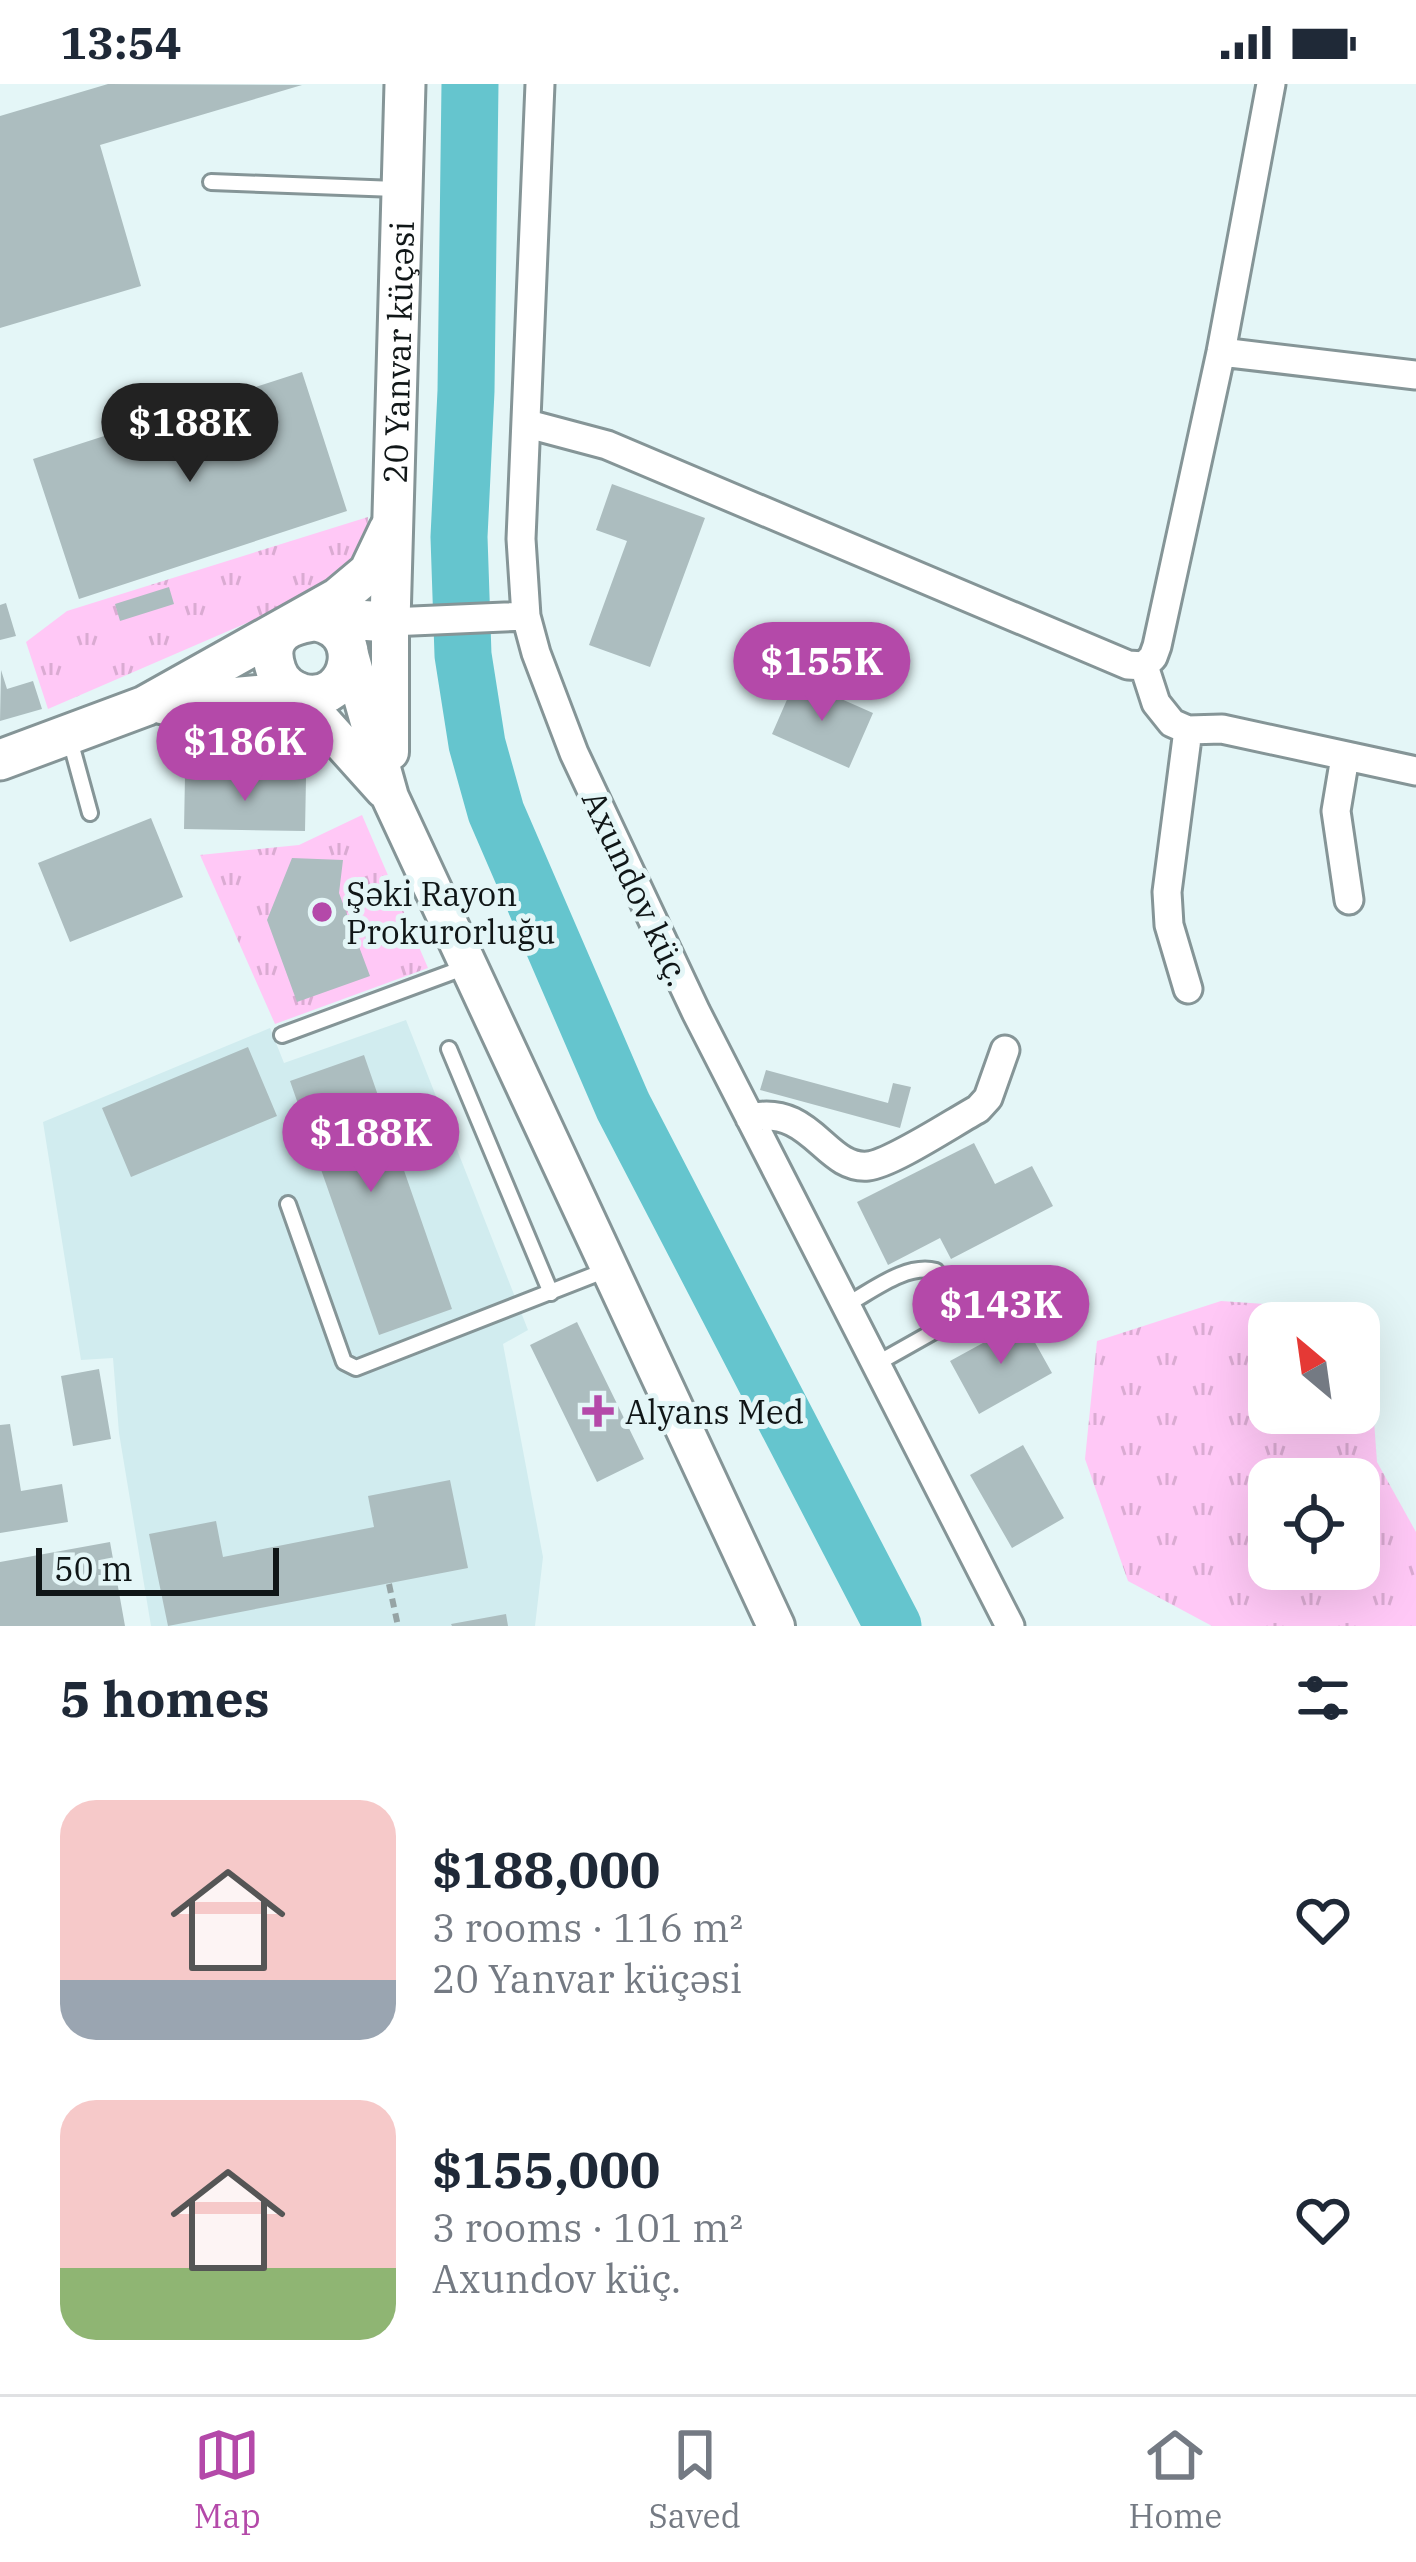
<!DOCTYPE html>
<html lang="en">
<head>
<meta charset="utf-8">
<style>
  :root { --surface:#fff; --page:#f2f2f3; --text:#1f2937; --muted:#747a83; --line:#e0e1e3; --accent:#b449a9 }
  body { margin:0; font-family:"IBM Plex Serif",serif; background:var(--page); color:var(--text); height:100vh; display:flex; flex-direction:column; font-size:45px; white-space:nowrap }
  * { box-sizing:border-box; margin:0 }
  p { font-size:39px; color:var(--muted) }
  .icon { flex:none; width:66px; height:66px; fill:none; stroke:currentColor; stroke-width:2; stroke-linecap:round; stroke-linejoin:round }
  .map { position:relative; height:1542px; overflow:hidden }
  .panel { display:flex; flex-direction:column; background:var(--surface); flex:1 }
  .panel>* { flex:none }
  .needle { width:78px; rotate:331deg }
  .tools { position:absolute; left:1248px; top:1218px; display:grid; gap:24px }
  .tools a { display:grid; place-items:center; width:132px; height:132px; border-radius:24px; background:var(--surface); box-shadow:0 12px 48px #0002; font-size:60px }
  .scale { position:absolute; left:36px; bottom:30px; width:243px; box-sizing:border-box; padding-left:12px; border:6px solid #101617; border-top:0; font-size:33px; line-height:42px; white-space:nowrap; color:#101617; -webkit-text-stroke:9px #e4f6f7; paint-order:stroke }
  .price { position:absolute; translate:-50% -102px; padding:0 27px; border-radius:42px; background:var(--accent); color:#fff; font-size:39px; line-height:78px; filter:drop-shadow(0 3px 6px #0008) }
  .price::after { content:''; position:absolute; left:50%; top:72px; width:36px; height:27px; margin-left:-18px; background:inherit; clip-path:polygon(0 0,100% 0,50% 100%) }
  .price.on { background:#222; color:#fff }
  ul { padding:0; list-style:none }
  li { display:flex; align-items:center; gap:36px; height:300px; padding:0 60px }
  li span { display:grid; place-items:center; flex:none; width:336px; height:240px; border-radius:36px; color:#555 }
  li>.icon { margin-inline-start:auto }
  span .icon { width:144px; height:144px; fill:#fffc; stroke-width:1 }
  li b { font-size:51px }
  h2 { display:flex; justify-content:space-between; align-items:center; height:144px; padding:0 60px; font-size:51px }
  .status { display:flex; justify-content:space-between; align-items:center; height:84px; padding:0 60px; background:var(--surface); direction:ltr }
  .status svg { height:33px; fill:currentColor }
  .tab-bar { display:flex; justify-content:space-around; align-items:center; height:168px; border-top:3px solid var(--line); background:var(--surface); font-size:33px; color:var(--muted) }
  .tab-bar a { display:grid; justify-items:center; gap:6px }
  .tab-bar .on { color:var(--accent) }
  .map>svg:first-child { display:block }
  .built { fill:#d1ecef }
  .grass { fill:url(#grass-tufts); fill-rule:evenodd }
  .lines { fill:none; stroke-linecap:round; stroke-linejoin:round }
  .river { stroke:#65c5ce; stroke-width:57 }
  .building { fill:#acbdbf }
  .service-casing { stroke:#859597; stroke-width:20 }
  .minor-casing { stroke:#859597; stroke-width:33 }
  .tertiary-casing { stroke:#859597; stroke-width:42 }
  .secondary-casing { stroke:#859597; stroke-width:45 }
  .path { stroke:#96a4a5; stroke-width:6; stroke-dasharray:9 6; stroke-linecap:butt }
  .service { stroke:#fff; stroke-width:14 }
  .minor { stroke:#fff; stroke-width:27 }
  .tertiary { stroke:#fff; stroke-width:36 }
  .secondary { stroke:#fff; stroke-width:39 }
  .poi-dot { fill:#b449a9; stroke:#e4f6f7; stroke-width:4.5 }
  .labels { text-anchor:middle; dominant-baseline:central; stroke-width:10; stroke-linejoin:round; paint-order:stroke }
  .street-label { font-size:33px; fill:#101617; stroke:#e4f6f7 }
  .poi-label { font-size:33px; fill:#101617; stroke:#e4f6f7; text-anchor:start }
</style>
</head>
<body>
<div class="status"><b>13:54</b><svg viewBox="0 0 49 12"><path d="M0 12V9h3v3zM5 12V6h3v6zM10 12V3h3v9zM15 12V0h3v12zM26 1h20v11H26zM47 4h2v5h-2z"/></svg></div>
<div class="map">
<svg width="1416" height="1542" viewBox="0 0 1416 1542">
  <defs>
    <pattern id="grass-tufts" width="24" height="20" patternUnits="userSpaceOnUse" patternTransform="scale(3)"><rect width="24" height="20" fill="#ffc8f6"/><path d="M3 7l-1-3M5 7V3M7 7l1-3M15 17l-1-3M17 17v-4M19 17l1-3" fill="none" stroke="#daabd2"/></pattern>
  </defs>
  <rect width="100%" height="100%" fill="#e4f6f7"/>
  <path class="built" d="M 406,936 L 528,1246 L 503,1260 L 543,1473 L 535,1542 L 151,1542 L 119,1349 L 113,1274 L 81,1276 L 43,1038 L 270,944 L 284,979 Z"/>
  <path class="grass" d="M 368,433 C 367,477 340,491 307,513 L 48,625 L 26,558 L 67,527 Z
    M 362,731 L 428,884 L 275,940 L 200,771 L 299,761 Z
    M 1221,1217 L 1366,1227 L 1377,1378 L 1416,1448 L 1416,1542 L 1212,1542 L 1128,1497 L 1085,1375 L 1097,1257 ZM 1359,1239 L 1359,1329 L 1269,1329 L 1269,1239 ZM 1359,1395 L 1359,1485 L 1269,1485 L 1269,1395 Z"/>
  <g class="lines">
    <path class="river" d="M 470,0 L 466,307 L 459,453 L 463,571 L 477,660 L 496,728 L 623,1022 L 893,1542"/>
  </g>
  <path class="building" d="M 108,0 L 302,1 L 100,61 L 141,202 L 0,244 L 0,32 Z
    M 302,288 L 347,427 L 79,515 L 33,375 Z
    M 612,400 L 705,434 L 650,583 L 589,561 L 627,457 L 596,446 Z
    M 169,503 L 174,520 L 120,537 L 115,520 Z
    M 6,519 L 16,552 L 0,556 L 0,521 Z
    M 1,586 L 7,605 L 33,597 L 42,625 L 0,637 Z
    M 796,595 L 873,629 L 849,684 L 772,650 Z
    M 185,692 L 306,694 L 305,747 L 184,745 Z
    M 151,734 L 183,813 L 70,858 L 38,779 Z
    M 292,774 L 343,776 L 339,809 L 370,892 L 297,918 L 267,836 Z
    M 248,963 L 277,1032 L 131,1093 L 102,1024 Z
    M 364,971 L 452,1225 L 379,1251 L 290,997 Z
    M 766,986 L 888,1019 L 893,999 L 911,1003 L 900,1044 L 760,1006 Z
    M 974,1059 L 995,1100 L 1032,1082 L 1053,1122 L 951,1175 L 940,1154 L 888,1181 L 857,1118 Z
    M 1023,1237 L 1052,1289 L 979,1330 L 950,1277 Z
    M 577,1238 L 644,1375 L 597,1398 L 530,1261 Z
    M 99,1285 L 111,1355 L 73,1362 L 61,1292 Z
    M 10,1340 L 21,1407 L 62,1400 L 68,1438 L 0,1449 L 0,1341 Z
    M 1023,1361 L 1064,1434 L 1012,1464 L 970,1391 Z
    M 450,1396 L 468,1484 L 168,1542 L 149,1450 L 216,1437 L 223,1473 L 374,1443 L 368,1412 Z
    M 110,1458 L 125,1542 L 0,1542 L 0,1478 Z
    M 506,1530 L 508,1542 L 452,1542 L 451,1540 Z"/>
  <g class="lines">
    <defs>
      <path id="service" d="M 211,98 L 396,105
        M 70,656 L 90,729
        M 282,951 L 466,883
        M 449,965 L 551,1209
        M 288,1120 L 344,1278 L 356,1284 L 609,1185
        M 846,1221 C 872,1207 906,1179 936,1187 C 947,1206 959,1219 947,1240 L 876,1280"/>
      <path id="minor" d="M 540,0 L 521,455 L 526,532 L 536,569 L 574,669 L 696,928 L 1010,1542
        M 1221,268 L 1416,291
        M 528,340 L 607,361 L 1128,581 L 1144,582
        M 390,538 L 526,532
        M 1144,582 L 1153,573 L 1157,562 L 1221,268 L 1271,0
        M 1144,582 L 1156,619 L 1172,639 L 1188,646 L 1222,645 L 1416,687
        M 1345,673 L 1336,727 L 1349,816
        M 1188,905 L 1169,841 L 1167,808 L 1188,646
        M 750,1034 C 812,1020 825,1086 868,1082 C 891,1080 954,1038 978,1025 L 988,1014 L 1005,966"/>
      <path id="tertiary" d="M 390,538 L 390,668
        M 347,560 L 390,713 L 776,1542
        M 296,608 L 384,706"/>
      <g id="secondary">
        <path d="M 308,536 C 371,539 353,623 302,610 C 289,606 280,598 276,586 C 254,521 356,537 390,538"/>
        <path id="s1" d="M 390,538 L 405,0"/>
        <path d="M 163,620 L 296,608"/>
        <path d="M 0,676 L 145,622 L 338,514 L 369,488 L 389,446"/>
      </g>
    </defs>
    <use href="#service" class="service-casing"/>
    <use href="#minor" class="minor-casing"/>
    <use href="#tertiary" class="tertiary-casing"/>
    <use href="#secondary" class="secondary-casing"/>
    <path class="path" d="M 389,1500 L 398,1542"/>
    <use href="#service" class="service"/>
    <use href="#minor" class="minor"/>
    <use href="#tertiary" class="tertiary"/>
    <use href="#secondary" class="secondary"/>
  </g>
  <g class="poi-dot">
    <circle cx="322" cy="828" r="12"/>
    <path d="M592 1309h12v12h12v12h-12v12h-12v-12h-12v-12h12z"/>
  </g>
  <g class="labels">
    <g class="street-label">
      <text stroke="none"><textPath href="#s1" startOffset="270">20 Yanvar küçəsi</textPath></text>
      <text transform="translate(637 804) rotate(65)">Axundov küç.</text>
    </g>
    <g class="poi-label">
      <text x="346" y="809">Şəki Rayon<tspan x="346" dy="38">Prokurorluğu</tspan></text>
      <text x="625" y="1327">Alyans Med</text>
    </g>
  </g>
</svg>
<div class="tools">
<a><svg class="needle" viewBox="-14 -14 28 28"><path d="M0-13l5 13h-10z" fill="#e53935"/><path d="M0 13l5-13h-10z" fill="#747a83"/></svg></a>
<a><svg class="icon" aria-label="locate" viewBox="0 0 24 24"><circle cx="12" cy="12" r="6"/><path d="M12 2v4M12 18v4M2 12h4M18 12h4"/></svg></a>
</div>
<div class="scale">50 m</div>
<b class="price on" style="left:190px;top:401px">$188K</b>
<b class="price" style="left:822px;top:640px">$155K</b>
<b class="price" style="left:245px;top:720px">$186K</b>
<b class="price" style="left:371px;top:1111px">$188K</b>
<b class="price" style="left:1001px;top:1283px">$143K</b>
</div>
<section class="panel">
<h2>5 homes<svg class="icon" aria-label="filters" viewBox="0 0 24 24"><path d="M4 7h16M4 17h16"/><circle cx="9" cy="7" r="2"/><circle cx="15" cy="17" r="2"/></svg></h2>
<ul>
<li><span style="background:linear-gradient(#f6c9c9 75%,#9aa5b1 0)"><svg class="icon" aria-label="home" viewBox="0 0 24 24"><path d="M3 11l9-7 9 7M6 9v11h12V9"/></svg></span><div><b>$188,000</b><p>3 rooms · 116 m²</p><p>20 Yanvar küçəsi</p></div><svg class="icon" aria-label="heart" viewBox="0 0 24 24"><path d="M12 20l-8-8c-3-5 5-10 8-4 3-6 11-1 8 4z"/></svg></li>
<li><span style="background:linear-gradient(#f6c9c9 70%,#8fb573 0)"><svg class="icon" aria-label="home" viewBox="0 0 24 24"><path d="M3 11l9-7 9 7M6 9v11h12V9"/></svg></span><div><b>$155,000</b><p>3 rooms · 101 m²</p><p>Axundov küç.</p></div><svg class="icon" aria-label="heart" viewBox="0 0 24 24"><path d="M12 20l-8-8c-3-5 5-10 8-4 3-6 11-1 8 4z"/></svg></li>
</ul>
</section>
<nav class="tab-bar">
<a class="on"><svg class="icon" aria-label="map" viewBox="0 0 24 24"><path d="M3 6l6-2 6 2 6-2v14l-6 2-6-2-6 2zM9 4v14M15 6v14"/></svg>Map</a>
<a><svg class="icon" aria-label="saved" viewBox="0 0 24 24"><path d="M7 4h10v16l-5-4-5 4z"/></svg>Saved</a>
<a><svg class="icon" aria-label="home" viewBox="0 0 24 24"><path d="M3 11l9-7 9 7M6 9v11h12V9"/></svg>Home</a>
</nav>
</body>
</html>
